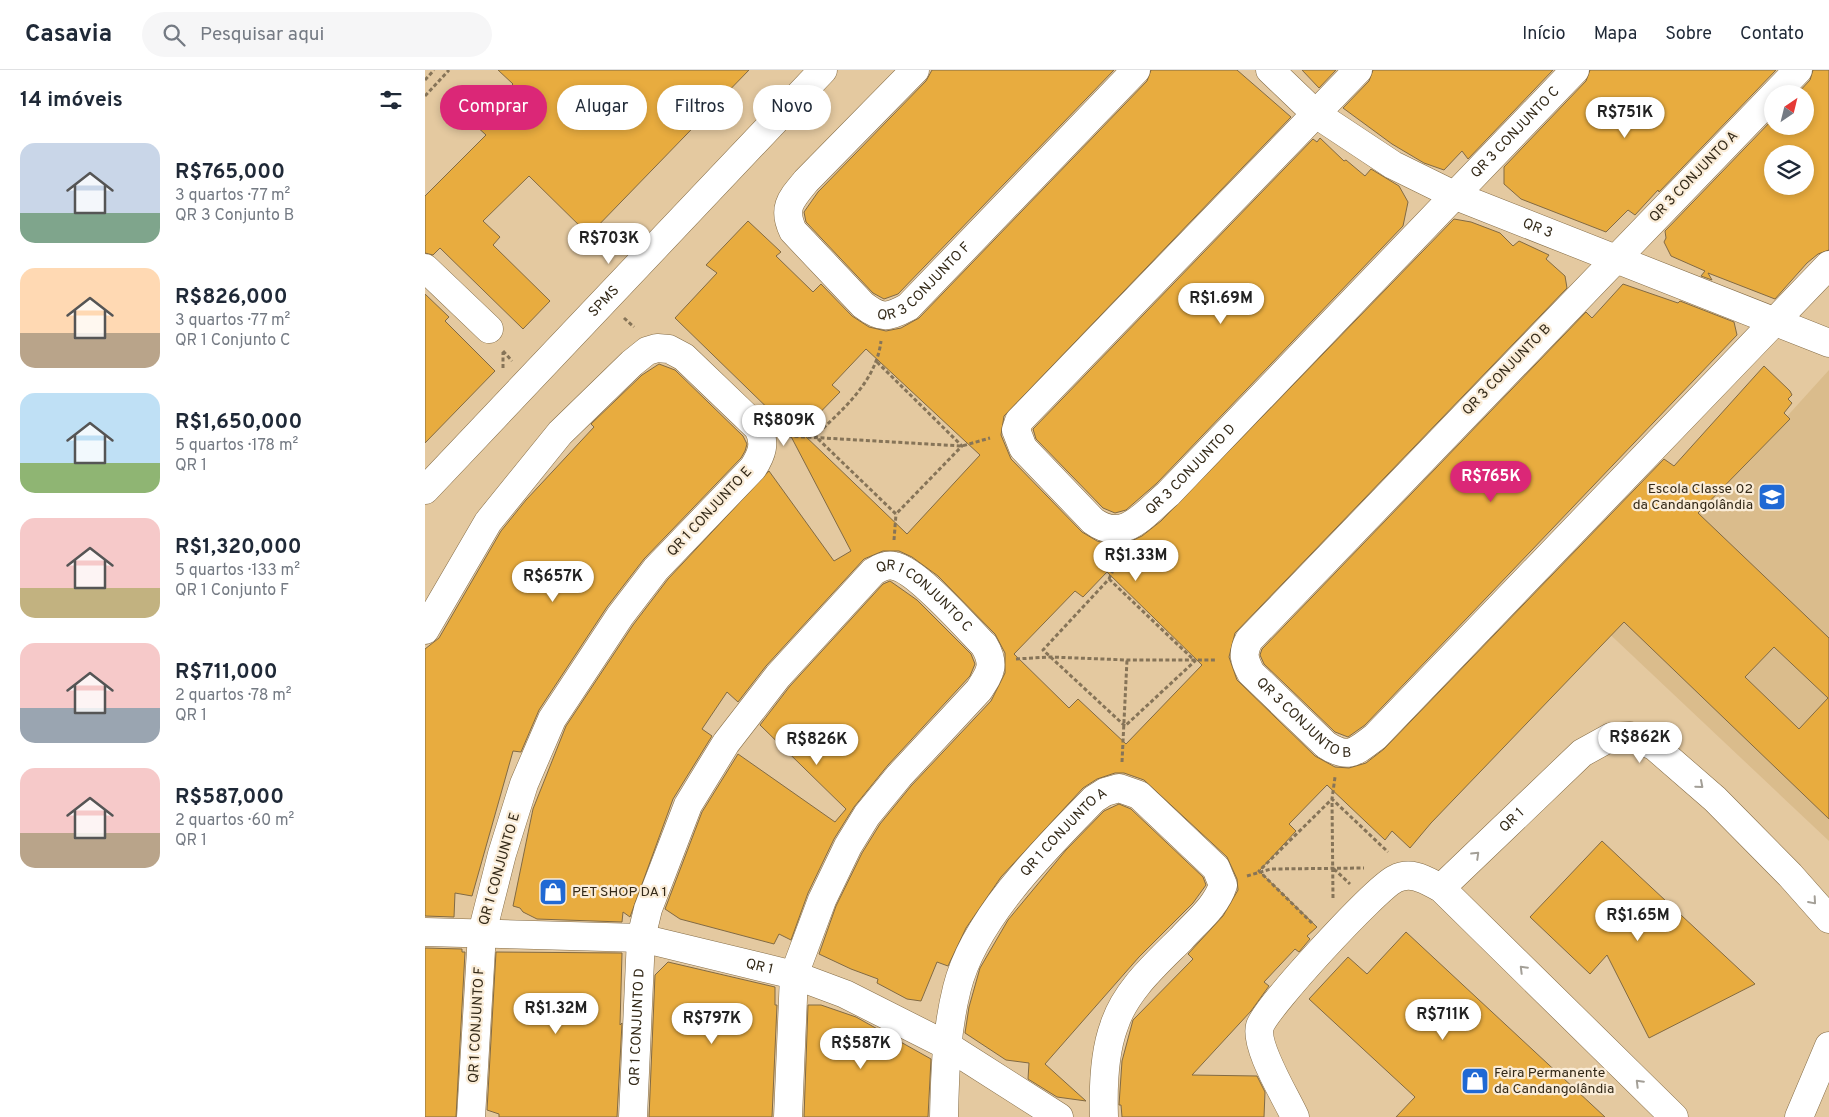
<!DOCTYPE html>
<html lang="pt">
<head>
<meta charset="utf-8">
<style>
  :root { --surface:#fff; --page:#f6f6f7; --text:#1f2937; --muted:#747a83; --line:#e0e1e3; --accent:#db2777 }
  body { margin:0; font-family:Overpass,sans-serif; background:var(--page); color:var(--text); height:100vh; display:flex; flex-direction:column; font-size:19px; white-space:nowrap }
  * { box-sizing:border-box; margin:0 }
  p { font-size:16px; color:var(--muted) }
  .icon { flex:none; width:28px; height:28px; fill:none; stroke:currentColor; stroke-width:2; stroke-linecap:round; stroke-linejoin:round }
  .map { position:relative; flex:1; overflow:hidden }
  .side { display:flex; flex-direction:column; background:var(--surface); width:425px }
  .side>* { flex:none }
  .banner { position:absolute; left:15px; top:15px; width:475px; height:45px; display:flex; gap:10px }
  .needle { width:32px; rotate:35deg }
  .buttons { position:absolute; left:1339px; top:15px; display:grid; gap:10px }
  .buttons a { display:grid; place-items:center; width:50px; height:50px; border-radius:50%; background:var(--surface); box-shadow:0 2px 8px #0003; font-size:25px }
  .price { position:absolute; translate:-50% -42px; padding:0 11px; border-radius:18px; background:#fff; color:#222; font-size:16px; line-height:32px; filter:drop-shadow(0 1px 2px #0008) }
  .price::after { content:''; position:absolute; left:50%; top:30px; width:15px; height:11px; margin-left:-8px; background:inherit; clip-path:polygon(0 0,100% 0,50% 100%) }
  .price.active { background:var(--accent); color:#fff }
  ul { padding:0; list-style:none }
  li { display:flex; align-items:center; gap:15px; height:125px; padding:0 20px }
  li span { display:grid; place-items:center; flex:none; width:140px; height:100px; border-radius:15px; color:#555 }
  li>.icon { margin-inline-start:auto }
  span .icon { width:60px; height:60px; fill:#fffc; stroke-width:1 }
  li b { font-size:21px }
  h2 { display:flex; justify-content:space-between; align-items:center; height:60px; padding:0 20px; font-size:21px }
  .tag { padding:0 18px; border-radius:22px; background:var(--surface); box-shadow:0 2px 8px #0003; font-size:18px; line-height:45px }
  .tag.active { background:var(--accent); color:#fff }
  header { display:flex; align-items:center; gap:30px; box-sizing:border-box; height:70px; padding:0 25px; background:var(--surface); border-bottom:1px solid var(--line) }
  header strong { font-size:24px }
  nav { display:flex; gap:28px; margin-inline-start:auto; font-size:18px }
  .search { width:350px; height:45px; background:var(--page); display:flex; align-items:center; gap:12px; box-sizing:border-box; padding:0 18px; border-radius:28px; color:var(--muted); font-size:19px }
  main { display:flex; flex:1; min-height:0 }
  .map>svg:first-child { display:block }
  .built { fill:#dabc8c }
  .building { fill:#e8ac3f; stroke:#826a43; fill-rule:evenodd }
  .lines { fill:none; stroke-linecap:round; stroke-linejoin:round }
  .minor-casing { stroke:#846c46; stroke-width:29 }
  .path { stroke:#867458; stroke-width:3; stroke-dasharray:4 2.5; stroke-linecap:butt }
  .minor { stroke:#fff; stroke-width:28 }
  .oneway { stroke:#a39f97 }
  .labels { text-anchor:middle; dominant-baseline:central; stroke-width:4.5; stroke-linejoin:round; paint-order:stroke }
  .street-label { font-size:14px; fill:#332918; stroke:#faecd7 }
  .poi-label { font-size:14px; fill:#332918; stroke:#faecd7; text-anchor:start }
</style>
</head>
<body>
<header>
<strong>Casavia</strong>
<div class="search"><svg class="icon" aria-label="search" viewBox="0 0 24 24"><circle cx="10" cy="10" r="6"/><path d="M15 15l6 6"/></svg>Pesquisar aqui</div>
<nav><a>Início</a><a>Mapa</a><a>Sobre</a><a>Contato</a></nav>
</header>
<main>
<section class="side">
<h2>14 imóveis<svg class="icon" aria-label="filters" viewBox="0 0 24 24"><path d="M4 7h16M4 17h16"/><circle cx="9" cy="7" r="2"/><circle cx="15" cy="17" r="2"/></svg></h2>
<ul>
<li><span style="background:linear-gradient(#c9d6e8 70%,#7fa58c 0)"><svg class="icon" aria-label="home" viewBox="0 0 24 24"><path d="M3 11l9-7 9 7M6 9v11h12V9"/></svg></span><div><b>R$765,000</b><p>3 quartos · 77 m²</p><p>QR 3 Conjunto B</p></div></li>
<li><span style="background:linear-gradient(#ffd9b3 65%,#b9a48a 0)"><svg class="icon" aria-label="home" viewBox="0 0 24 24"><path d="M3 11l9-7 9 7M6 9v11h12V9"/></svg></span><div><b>R$826,000</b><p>3 quartos · 77 m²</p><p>QR 1 Conjunto C</p></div></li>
<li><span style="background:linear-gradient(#bfe0f5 70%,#8fb573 0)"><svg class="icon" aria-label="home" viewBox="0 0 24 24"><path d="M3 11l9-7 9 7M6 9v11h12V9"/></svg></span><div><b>R$1,650,000</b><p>5 quartos · 178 m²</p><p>QR 1</p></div></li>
<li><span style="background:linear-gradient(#f6c9c9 70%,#c2b280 0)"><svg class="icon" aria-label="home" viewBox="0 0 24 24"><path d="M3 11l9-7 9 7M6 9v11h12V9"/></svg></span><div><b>R$1,320,000</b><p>5 quartos · 133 m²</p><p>QR 1 Conjunto F</p></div></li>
<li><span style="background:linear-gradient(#f6c9c9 65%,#9aa5b1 0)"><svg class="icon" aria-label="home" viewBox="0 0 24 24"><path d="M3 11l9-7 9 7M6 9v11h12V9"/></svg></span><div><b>R$711,000</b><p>2 quartos · 78 m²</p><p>QR 1</p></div></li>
<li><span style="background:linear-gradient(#f6c9c9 65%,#b9a48a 0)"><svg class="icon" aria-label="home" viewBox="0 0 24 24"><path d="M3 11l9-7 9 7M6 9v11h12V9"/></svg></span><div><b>R$587,000</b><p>2 quartos · 60 m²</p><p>QR 1</p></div></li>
</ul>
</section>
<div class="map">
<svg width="1404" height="1047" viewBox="0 0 1404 1047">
  <rect width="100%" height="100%" fill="#e4c9a0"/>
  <path class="built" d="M 1404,300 L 1404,771 L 1174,554 Z"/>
  <path class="building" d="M 73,0 L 324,0 L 164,165 L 104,106 L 58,151 L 75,167 L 68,175 L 125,231 L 98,259 L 15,178 L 8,185 L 0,183 L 0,126 L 61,65 L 49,54 L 88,14 Z
    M 507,0 L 689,0 L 473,224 L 459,229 L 448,223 L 381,152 L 379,142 L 393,122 L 501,11 Z
    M 726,0 L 812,0 L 866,47 L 579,346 L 576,365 L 586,389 L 657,462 L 672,471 L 687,475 L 702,473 L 717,466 L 736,451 L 1029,149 L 1046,152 L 1075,163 L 1088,176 L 1094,171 L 1124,185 L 1121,189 L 1140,206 L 1142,218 L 810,563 L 804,587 L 812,610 L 890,686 L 910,697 L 924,698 L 941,693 L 959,679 L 1239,389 L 1249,396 L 1339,296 L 1365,321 L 1367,325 L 1363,329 L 1367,333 L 1359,343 L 1365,349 L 1273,443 L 1404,568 L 1404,749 L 1199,552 L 1006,753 L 985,778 L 967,761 L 960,770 L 902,715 L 864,754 L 871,761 L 834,801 L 892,857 L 882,866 L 885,869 L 874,882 L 870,879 L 839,912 L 844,916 L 826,941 L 767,1005 L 832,1006 L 840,1022 L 839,1047 L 697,1047 L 696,1035 L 694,1035 L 697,991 L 708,950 L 768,889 L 763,884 L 798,846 L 813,820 L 812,809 L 802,787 L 719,710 L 699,703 L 690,703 L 672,709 L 658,718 L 576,807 L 541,858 L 523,896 L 512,892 L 496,931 L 482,929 L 452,913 L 453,909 L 426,899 L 394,884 L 411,836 L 437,783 L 455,754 L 486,716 L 566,631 L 580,603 L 580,583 L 570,564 L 513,506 L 487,487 L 474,481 L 458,481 L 439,489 L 341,596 L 313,632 L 302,622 L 277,659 L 287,666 L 248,729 L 205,847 L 198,842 L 197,852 L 112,849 L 98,842 L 95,838 L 88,836 L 108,739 L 141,656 L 208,555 L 243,509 L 344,401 L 409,491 L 426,481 L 360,355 L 250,248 L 292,203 L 281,195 L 323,151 L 356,182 L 351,186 L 388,222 L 396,214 L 427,246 L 444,257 L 461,261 L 476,258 L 494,248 L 722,11 ZM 441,279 L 555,385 L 482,464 L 376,362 L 415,322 L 407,315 ZM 682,502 L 777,595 L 701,674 L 653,629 L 644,638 L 589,584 L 650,521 L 658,527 ZM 1349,577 L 1403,628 L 1374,659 L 1320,607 Z
    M 877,0 L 911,0 L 894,18 Z
    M 948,0 L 1128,0 L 1043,89 L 1037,81 L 1019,100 L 999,93 L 967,74 L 918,38 L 944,11 Z
    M 1165,0 L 1351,0 L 1234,122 L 1233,120 L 1210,145 L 1203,140 L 1181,162 L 1096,129 L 1079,114 L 1079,97 L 1161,11 Z
    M 1388,0 L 1404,0 L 1404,180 L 1393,184 L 1382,193 L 1350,229 L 1283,203 L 1287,210 L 1276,206 L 1280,201 L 1246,186 L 1239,172 L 1241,168 L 1240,161 L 1348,49 L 1348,56 L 1380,56 L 1380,24 L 1372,24 L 1385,10 ZM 1348,84 L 1380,84 L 1380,116 L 1348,116 Z
    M 895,68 L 919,91 L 921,90 L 940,106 L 946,99 L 974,116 L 983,132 L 978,156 L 732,413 L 701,440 L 690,443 L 678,438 L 611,369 L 608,359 L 888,69 L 892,72 Z
    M 1198,214 L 1253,233 L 1255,231 L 1309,252 L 1312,265 L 940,655 L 923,667 L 910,662 L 839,594 L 835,585 L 837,579 L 1161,242 L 1167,248 Z
    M 0,224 L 24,247 L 20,251 L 70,301 L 0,373 Z
    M 234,294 L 250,300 L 318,366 L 322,374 L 320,381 L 316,388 L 219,489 L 182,537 L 114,640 L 96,682 L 88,681 L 47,826 L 30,823 L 29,847 L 0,846 L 0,579 L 14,568 L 76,461 L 101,430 L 169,357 L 166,354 L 217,305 Z
    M 465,511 L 492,530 L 546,584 L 550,594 L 545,606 L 463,695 L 429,737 L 409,769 L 383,823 L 366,870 L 354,864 L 349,874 L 255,849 L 240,839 L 277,742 L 313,684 L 410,752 L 421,739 L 335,655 L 365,616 L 458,514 Z
    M 694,734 L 706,739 L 778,807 L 781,815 L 768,833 L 714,887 L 620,994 L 661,1031 L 632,1027 L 603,1009 L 604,993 L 581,990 L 540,963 L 544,937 L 555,898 L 583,850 L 641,780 L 679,741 Z
    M 1177,771 L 1212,804 L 1330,914 L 1224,968 L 1182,885 L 1165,904 L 1105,847 Z
    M 981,862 L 1095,968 L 1180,1047 L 971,1047 L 990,1027 L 884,929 L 923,887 L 942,904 Z
    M 0,878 L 37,879 L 37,882 L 40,882 L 31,1047 L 0,1047 Z
    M 71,882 L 197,883 L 195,955 L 197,953 L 192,1047 L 74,1047 L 74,1044 L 62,1040 Z
    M 243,892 L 350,917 L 350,935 L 352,935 L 347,1047 L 224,1047 L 230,905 Z
    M 383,935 L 396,935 L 431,947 L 506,989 L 503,1047 L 379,1047 Z"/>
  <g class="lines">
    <defs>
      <g id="minor">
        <path id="s1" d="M 490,0 L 381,111 C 366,129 357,138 368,161 L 438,235 C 456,249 463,248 483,237 L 711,0"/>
        <path id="s2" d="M 845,0 L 891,44 L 968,95 L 1031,126 L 1404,273"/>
        <path id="s3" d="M 933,0 L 594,351 L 591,360 L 598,378 L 668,451 C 699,474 720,443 743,424 L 1150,0"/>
        <path d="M 1350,24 L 1373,0"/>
        <path id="s4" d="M 1348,26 L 824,570 C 817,583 819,590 826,603 L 901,675 C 924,690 931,681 950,667 L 1404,195"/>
        <path d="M 0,198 L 64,259"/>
        <path id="s5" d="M 0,420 L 398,0"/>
        <path d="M 0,560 L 63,452 L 135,363 L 207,293 L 222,281 L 232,278 L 244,279 L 259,287 L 333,358 C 341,373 337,384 328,398 L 231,499 L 195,546 L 127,649 L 99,714 L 77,784 L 57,863 L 46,1047"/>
        <path id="s6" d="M 1016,818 L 1157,683 L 1186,667 L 1205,666 L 1229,676 L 1290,729 L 1365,805 L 1404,849"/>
        <path id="s7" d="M 0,862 L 216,868 L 369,905 L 420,924 L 521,975 L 634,1047"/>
        <path id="s8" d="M 208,1047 L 216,868 L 223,839 L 263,735 L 301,673 L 353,606 L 448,502 C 454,498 461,494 469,496 C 492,500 541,557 559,575 C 571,595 565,603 554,620 L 474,706 L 442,745 L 423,776 L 397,830 L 369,905 L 363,1047"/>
        <path id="s9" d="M 519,1047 C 520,1003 521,962 532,918 C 549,849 621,778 669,729 L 680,722 L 694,718 L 714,725 L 791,798 L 798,815 C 791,837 771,852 756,869 C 731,894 700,921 689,956 C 679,983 678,1018 679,1047"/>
        <path d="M 870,1047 C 861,1027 829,976 835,956 C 842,936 950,819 970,809 C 987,800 1002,811 1016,818 L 1249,1047"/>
        <path d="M 1374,1047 L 1404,976"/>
      </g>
    </defs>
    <use href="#minor" class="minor-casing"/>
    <path class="path" d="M 0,10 L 9,0
      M 0,26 L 24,0
      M 199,248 L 209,257
      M 78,281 L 87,291
      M 452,292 L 537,376 L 471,444 L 390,366 C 418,339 451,312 456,271
      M 78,298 L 78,282
      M 363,366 L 537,376 L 565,368
      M 469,470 L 471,444
      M 684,509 L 770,591 L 700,656 L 618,580 Z
      M 684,509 L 690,496 L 690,486
      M 591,589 L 625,587 L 702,590 L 792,590
      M 697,692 L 702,590
      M 909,799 L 925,814
      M 822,806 L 846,799 L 939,798
      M 908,828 L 907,729 L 910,707
      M 887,853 L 834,801 L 907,729 L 963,782"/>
    <use href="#minor" class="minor"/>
  </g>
  <defs><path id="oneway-chevron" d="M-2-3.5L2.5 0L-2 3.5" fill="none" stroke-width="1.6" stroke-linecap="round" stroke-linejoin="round" transform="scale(1.25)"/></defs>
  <g class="oneway">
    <use href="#oneway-chevron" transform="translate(1275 715) rotate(41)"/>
    <use href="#oneway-chevron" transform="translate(1051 785) rotate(-44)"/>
    <use href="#oneway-chevron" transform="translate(1388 831) rotate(49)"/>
    <use href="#oneway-chevron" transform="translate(1098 899) rotate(-135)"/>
    <use href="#oneway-chevron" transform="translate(1214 1013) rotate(-135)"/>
  </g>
  <defs>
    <symbol id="school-square" viewBox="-11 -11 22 22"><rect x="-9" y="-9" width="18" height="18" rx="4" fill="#2069d4" stroke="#faecd7"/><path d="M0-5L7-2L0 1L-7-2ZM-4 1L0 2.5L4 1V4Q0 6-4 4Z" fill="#fff"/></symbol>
    <symbol id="shop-square" viewBox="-11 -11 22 22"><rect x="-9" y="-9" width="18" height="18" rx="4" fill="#2069d4" stroke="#faecd7"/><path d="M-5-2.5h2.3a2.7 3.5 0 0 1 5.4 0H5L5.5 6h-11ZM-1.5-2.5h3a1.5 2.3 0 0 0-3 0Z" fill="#fff"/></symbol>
  </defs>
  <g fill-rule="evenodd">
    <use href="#school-square" x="1331" y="411" width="32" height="32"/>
    <use href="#shop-square" x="112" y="806" width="32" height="32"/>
    <use href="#shop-square" x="1034" y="995" width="32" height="32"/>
  </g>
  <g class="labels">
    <g class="street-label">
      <text stroke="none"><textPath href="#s3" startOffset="1208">QR 3 CONJUNTO C</textPath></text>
      <text transform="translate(1269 107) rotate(-46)">QR 3 CONJUNTO A</text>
      <text stroke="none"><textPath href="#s2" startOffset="314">QR 3</textPath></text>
      <text stroke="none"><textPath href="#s1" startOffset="390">QR 3 CONJUNTO F</textPath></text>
      <text stroke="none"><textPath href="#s5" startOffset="260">SPMS</textPath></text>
      <text transform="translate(1082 300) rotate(-46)">QR 3 CONJUNTO B</text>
      <text stroke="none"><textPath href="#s3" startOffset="740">QR 3 CONJUNTO D</textPath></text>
      <text transform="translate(285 442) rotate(-47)">QR 1 CONJUNTO E</text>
      <text stroke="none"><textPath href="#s8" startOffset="682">QR 1 CONJUNTO C</textPath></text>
      <text stroke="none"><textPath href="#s4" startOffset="861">QR 3 CONJUNTO B</textPath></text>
      <text stroke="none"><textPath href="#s6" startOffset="98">QR 1</textPath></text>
      <text stroke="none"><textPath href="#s9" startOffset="321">QR 1 CONJUNTO A</textPath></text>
      <text transform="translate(75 799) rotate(-74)">QR 1 CONJUNTO E</text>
      <text stroke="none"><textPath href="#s7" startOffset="338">QR 1</textPath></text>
      <text transform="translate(52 955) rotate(-87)">QR 1 CONJUNTO F</text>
      <text stroke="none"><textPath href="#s8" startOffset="90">QR 1 CONJUNTO D</textPath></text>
    </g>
    <g class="poi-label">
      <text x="1328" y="419" text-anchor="end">Escola Classe 02<tspan x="1328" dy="16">da Candangolândia</tspan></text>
      <text x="147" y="822">PET SHOP DA 1</text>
      <text x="1069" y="1003">Feira Permanente<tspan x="1069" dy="16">da Candangolândia</tspan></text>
    </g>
  </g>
</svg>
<div class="buttons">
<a><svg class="needle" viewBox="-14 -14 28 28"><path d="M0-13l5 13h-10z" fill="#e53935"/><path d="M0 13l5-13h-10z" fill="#747a83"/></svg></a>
<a><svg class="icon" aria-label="layers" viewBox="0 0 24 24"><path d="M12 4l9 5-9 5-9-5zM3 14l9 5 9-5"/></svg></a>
</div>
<b class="price" style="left:1200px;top:69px">R$751K</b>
<b class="price" style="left:184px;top:195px">R$703K</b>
<b class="price" style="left:796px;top:255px">R$1.69M</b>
<b class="price" style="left:359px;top:377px">R$809K</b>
<b class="price active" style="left:1066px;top:433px">R$765K</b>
<b class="price" style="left:711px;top:512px">R$1.33M</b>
<b class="price" style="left:128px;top:533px">R$657K</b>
<b class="price" style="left:1215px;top:694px">R$862K</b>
<b class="price" style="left:392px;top:696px">R$826K</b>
<b class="price" style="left:1213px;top:872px">R$1.65M</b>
<b class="price" style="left:131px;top:965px">R$1.32M</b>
<b class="price" style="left:1018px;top:971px">R$711K</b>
<b class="price" style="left:287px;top:975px">R$797K</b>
<b class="price" style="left:436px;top:1000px">R$587K</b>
<div class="banner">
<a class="tag active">Comprar</a>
<a class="tag">Alugar</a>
<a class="tag">Filtros</a>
<a class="tag">Novo</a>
</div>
</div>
</main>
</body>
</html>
